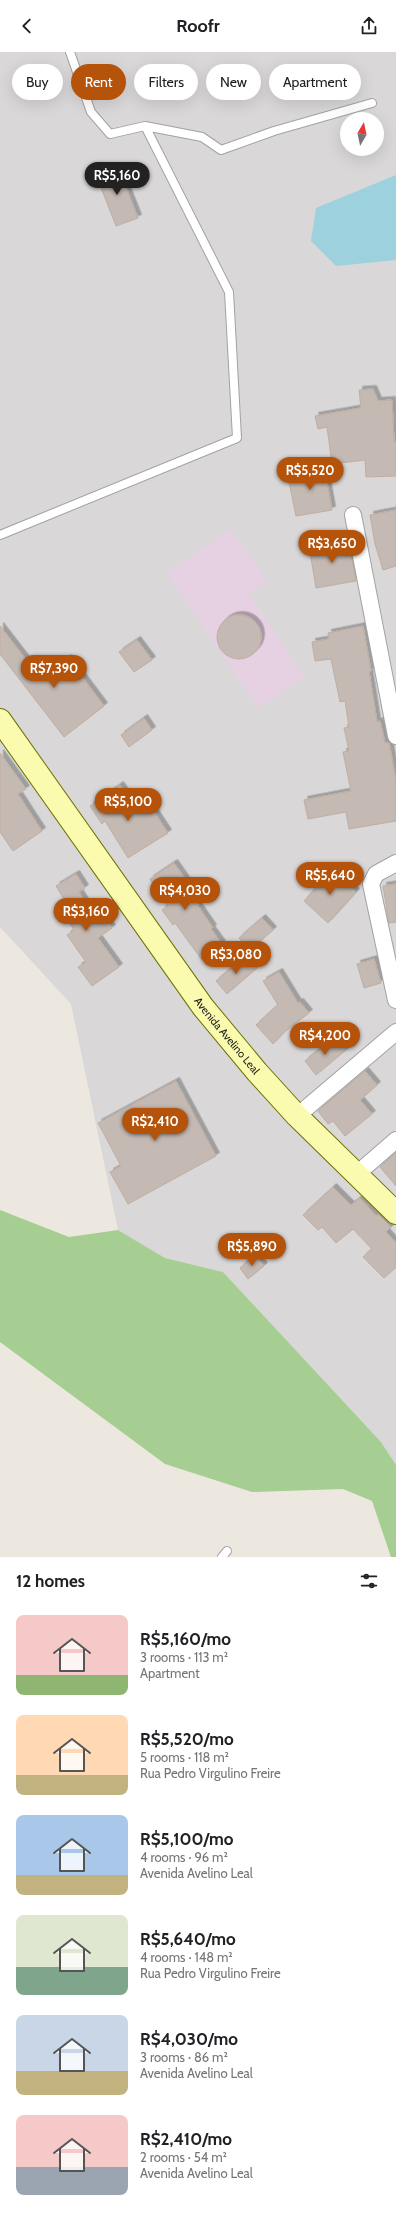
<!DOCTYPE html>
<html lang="en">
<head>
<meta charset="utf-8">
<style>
  :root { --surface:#fff; --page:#f6f6f6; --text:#202124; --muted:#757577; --accent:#b45309 }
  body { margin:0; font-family:Cabin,sans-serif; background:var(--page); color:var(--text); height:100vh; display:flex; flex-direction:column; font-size:15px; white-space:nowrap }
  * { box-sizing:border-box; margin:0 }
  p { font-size:13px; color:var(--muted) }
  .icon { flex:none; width:22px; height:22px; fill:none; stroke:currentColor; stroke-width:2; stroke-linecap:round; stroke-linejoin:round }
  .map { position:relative; height:1505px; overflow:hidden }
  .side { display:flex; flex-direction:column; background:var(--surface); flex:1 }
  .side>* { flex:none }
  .hud { position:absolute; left:12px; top:12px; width:372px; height:36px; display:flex; gap:8px }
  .needle { width:26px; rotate:9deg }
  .tools { position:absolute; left:340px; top:60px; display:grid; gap:8px }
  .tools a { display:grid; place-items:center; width:44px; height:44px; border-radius:50%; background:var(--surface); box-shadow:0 4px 16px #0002; font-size:20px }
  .price { position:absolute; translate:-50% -34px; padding:0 9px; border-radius:14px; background:var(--accent); color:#fff; font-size:13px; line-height:26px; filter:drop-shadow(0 1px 2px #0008) }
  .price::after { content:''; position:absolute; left:50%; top:24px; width:12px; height:9px; margin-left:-6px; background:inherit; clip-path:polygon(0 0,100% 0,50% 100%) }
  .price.active { background:#222; color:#fff }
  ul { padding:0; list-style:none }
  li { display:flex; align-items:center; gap:12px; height:100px; padding:0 16px }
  li span { display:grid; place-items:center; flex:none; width:112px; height:80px; border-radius:8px; color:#555 }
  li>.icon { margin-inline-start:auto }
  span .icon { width:48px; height:48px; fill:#fffc; stroke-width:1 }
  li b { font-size:17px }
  h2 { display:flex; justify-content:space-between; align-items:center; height:48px; padding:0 16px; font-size:17px }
  .pill { padding:0 14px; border-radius:18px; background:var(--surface); box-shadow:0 4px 16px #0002; font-size:14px; line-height:36px }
  .pill.active { background:var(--accent); color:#fff }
  header { display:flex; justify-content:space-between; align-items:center; height:52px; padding:0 16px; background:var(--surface); font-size:18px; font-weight:800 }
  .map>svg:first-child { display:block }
  .residential { fill:#d9d7d7; fill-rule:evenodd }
  .industrial { fill:#e6d1e3 }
  .forest { fill:#a6ce92 }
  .water { fill:#9dd1dd }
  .building { fill:#c5bab3; stroke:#bfada1; filter:url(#shadow) }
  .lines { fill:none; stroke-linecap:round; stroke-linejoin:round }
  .service-casing { stroke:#a2a2a2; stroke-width:10 }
  .minor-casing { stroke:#a2a2a2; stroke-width:18 }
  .secondary-casing { stroke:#6b7201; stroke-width:24 }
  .service { stroke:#fff; stroke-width:8 }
  .minor { stroke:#fff; stroke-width:16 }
  .secondary { stroke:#fbfbaf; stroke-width:22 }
  .labels { text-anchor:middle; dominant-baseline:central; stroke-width:3.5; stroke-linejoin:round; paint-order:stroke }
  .street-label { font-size:11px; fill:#1b1b1b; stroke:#fff }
</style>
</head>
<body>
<header><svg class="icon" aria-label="back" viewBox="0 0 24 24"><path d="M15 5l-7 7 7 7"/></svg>Roofr<svg class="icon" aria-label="share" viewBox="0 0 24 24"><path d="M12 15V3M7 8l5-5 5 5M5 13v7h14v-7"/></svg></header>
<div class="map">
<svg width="396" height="1505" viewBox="0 0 396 1505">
  <defs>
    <filter id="shadow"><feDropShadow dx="3.5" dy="-3.5" stdDeviation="0" flood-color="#0004"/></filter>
  </defs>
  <rect width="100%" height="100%" fill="#ede8df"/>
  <path class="residential" d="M 0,0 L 396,0 L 396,1413 L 381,1390 L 223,1220 L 165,1206 L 118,1178 L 71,952 L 0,875 ZM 347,67 L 377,67 L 377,97 L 347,97 Z"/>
  <path class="industrial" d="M 231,477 L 267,530 L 249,542 L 304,625 L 258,656 L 167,520 Z"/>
  <path class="forest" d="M 0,1158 L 69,1185 L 118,1178 L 165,1206 L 223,1220 L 381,1390 L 396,1413 L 396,1505 L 391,1505 L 372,1449 L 343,1437 L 252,1440 L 165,1412 L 0,1290 Z"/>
  <path class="water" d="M 396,123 L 396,208 L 336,214 L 311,189 L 316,156 Z"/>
  <path class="building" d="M 118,115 L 138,166 L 116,174 L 96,123 Z
    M 373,337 L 378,349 L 392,348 L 394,390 L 396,390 L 396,424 L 366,425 L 365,408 L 332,412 L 327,375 L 318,377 L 315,364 L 361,356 L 359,338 Z
    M 324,414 L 332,458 L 296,464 L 287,420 Z
    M 396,458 L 396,514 L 383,518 L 375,492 L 370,463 Z
    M 348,487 L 356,529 L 316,536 L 309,494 Z
    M217 585a22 22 0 1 1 44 0a22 22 0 1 1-44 0Z
    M 0,574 L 41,627 L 68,606 L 104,654 L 64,685 L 0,602 Z
    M 363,574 L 371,619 L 369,620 L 377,670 L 380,669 L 385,691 L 389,691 L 393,712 L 396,732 L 396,769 L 349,777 L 346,760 L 308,767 L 304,748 L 351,739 L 343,700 L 349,699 L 344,676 L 349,675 L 345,649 L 340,650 L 331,607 L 315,609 L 312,590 L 329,587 L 328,581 Z
    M 137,588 L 152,608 L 134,620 L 119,600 Z
    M 144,666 L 152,678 L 129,695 L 121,683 Z
    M 0,701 L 26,737 L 18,742 L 42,779 L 13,799 L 0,780 Z
    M 120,733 L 140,762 L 151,755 L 168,781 L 128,806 L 105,769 L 102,772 L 90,754 Z
    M 174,811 L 186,828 L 182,830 L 199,853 L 198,854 L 213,876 L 211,877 L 222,892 L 202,908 L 175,871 L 173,873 L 162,858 L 168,854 L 150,827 Z
    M 331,818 L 356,840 L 328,871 L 304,849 Z
    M 76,822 L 85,836 L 79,840 L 97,870 L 104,865 L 112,876 L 98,886 L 119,915 L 92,934 L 78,915 L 86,910 L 67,883 L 74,878 L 58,852 L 65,849 L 56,834 Z
    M 396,832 L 396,870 L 389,871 L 383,834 Z
    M 262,866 L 273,878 L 250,898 L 239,886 Z
    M 246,904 L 257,916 L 227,942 L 216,929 Z
    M 374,907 L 381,931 L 364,936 L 357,912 Z
    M 279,920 L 298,951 L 300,950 L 309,961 L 283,981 L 273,992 L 256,973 L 278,953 L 263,929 Z
    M 335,985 L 346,998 L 316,1023 L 305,1009 Z
    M 365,1019 L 377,1033 L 360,1048 L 372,1062 L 345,1084 L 333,1069 L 328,1072 L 318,1059 Z
    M 176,1029 L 216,1104 L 128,1152 L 110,1120 L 121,1114 L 98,1071 Z
    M 396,1101 L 396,1134 L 380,1115 Z
    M 333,1135 L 351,1153 L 360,1146 L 376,1164 L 378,1162 L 391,1175 L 386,1180 L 396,1191 L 396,1215 L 384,1226 L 363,1205 L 372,1197 L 353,1177 L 336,1191 L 322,1175 L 318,1178 L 303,1163 Z
    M 255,1203 L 264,1214 L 248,1227 L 240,1216 Z"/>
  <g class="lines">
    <defs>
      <path id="service" d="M 70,0 L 91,60 L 110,82 L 145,74 L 202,85 L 221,98 L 274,79 L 372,51
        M 0,483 L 237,386 L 229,240 L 145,74
        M 222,1505 L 227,1499"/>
      <path id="minor" d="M 353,463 L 396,684
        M 396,811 L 376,822 L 371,832 L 396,948
        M 297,1064 L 396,980
        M 358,1121 L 396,1088"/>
      <g id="secondary">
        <path id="s1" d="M 0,668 L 203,955 L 257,1020 L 297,1064 L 396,1161"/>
      </g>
    </defs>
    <use href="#service" class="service-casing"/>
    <use href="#minor" class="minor-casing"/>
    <use href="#secondary" class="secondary-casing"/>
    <use href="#service" class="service"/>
    <use href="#minor" class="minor"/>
    <use href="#secondary" class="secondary"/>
  </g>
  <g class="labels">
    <g class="street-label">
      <text stroke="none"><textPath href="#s1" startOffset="389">Avenida Avelino Leal</textPath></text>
    </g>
  </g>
</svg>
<div class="tools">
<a><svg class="needle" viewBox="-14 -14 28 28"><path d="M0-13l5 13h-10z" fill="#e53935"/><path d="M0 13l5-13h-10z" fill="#757577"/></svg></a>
</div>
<b class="price active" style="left:117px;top:144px">R$5,160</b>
<b class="price" style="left:310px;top:439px">R$5,520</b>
<b class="price" style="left:332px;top:512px">R$3,650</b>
<b class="price" style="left:54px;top:637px">R$7,390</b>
<b class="price" style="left:128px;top:770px">R$5,100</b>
<b class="price" style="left:330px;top:844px">R$5,640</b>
<b class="price" style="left:185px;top:859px">R$4,030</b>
<b class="price" style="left:86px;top:880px">R$3,160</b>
<b class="price" style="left:236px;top:923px">R$3,080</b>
<b class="price" style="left:325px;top:1004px">R$4,200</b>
<b class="price" style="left:155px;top:1090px">R$2,410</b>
<b class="price" style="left:252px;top:1215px">R$5,890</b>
<div class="hud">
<a class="pill">Buy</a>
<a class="pill active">Rent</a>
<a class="pill">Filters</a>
<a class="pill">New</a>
<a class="pill">Apartment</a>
</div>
</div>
<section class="side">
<h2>12 homes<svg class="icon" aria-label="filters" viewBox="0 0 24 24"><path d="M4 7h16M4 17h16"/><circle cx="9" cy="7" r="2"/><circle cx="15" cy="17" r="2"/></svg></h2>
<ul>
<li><span style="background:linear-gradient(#f6c9c9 75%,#8fb573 0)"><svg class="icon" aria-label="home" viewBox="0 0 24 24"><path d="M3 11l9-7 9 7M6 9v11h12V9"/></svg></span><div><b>R$5,160/mo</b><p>3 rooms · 113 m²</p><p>Apartment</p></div></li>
<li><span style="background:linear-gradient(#ffd9b3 75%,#c2b280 0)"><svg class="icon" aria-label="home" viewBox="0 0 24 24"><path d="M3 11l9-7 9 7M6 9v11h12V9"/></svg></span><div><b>R$5,520/mo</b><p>5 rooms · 118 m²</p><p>Rua Pedro Virgulino Freire</p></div></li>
<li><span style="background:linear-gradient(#a9c7e8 75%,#c2b280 0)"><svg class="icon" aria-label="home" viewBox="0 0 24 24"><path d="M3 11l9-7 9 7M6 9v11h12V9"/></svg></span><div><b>R$5,100/mo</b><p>4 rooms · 96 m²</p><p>Avenida Avelino Leal</p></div></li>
<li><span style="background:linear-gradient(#dfe7d0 65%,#7fa58c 0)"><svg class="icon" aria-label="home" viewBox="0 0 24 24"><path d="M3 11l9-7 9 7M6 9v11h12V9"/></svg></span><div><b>R$5,640/mo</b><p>4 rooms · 148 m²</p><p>Rua Pedro Virgulino Freire</p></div></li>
<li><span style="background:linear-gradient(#c9d6e8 70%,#c2b280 0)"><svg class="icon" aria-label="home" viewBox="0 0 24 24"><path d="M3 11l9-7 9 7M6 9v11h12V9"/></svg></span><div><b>R$4,030/mo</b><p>3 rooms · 86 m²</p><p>Avenida Avelino Leal</p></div></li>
<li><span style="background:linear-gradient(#f6c9c9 65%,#9aa5b1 0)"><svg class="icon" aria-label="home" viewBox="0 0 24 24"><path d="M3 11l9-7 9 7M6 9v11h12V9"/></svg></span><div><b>R$2,410/mo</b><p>2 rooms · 54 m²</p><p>Avenida Avelino Leal</p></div></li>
</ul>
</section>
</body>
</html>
